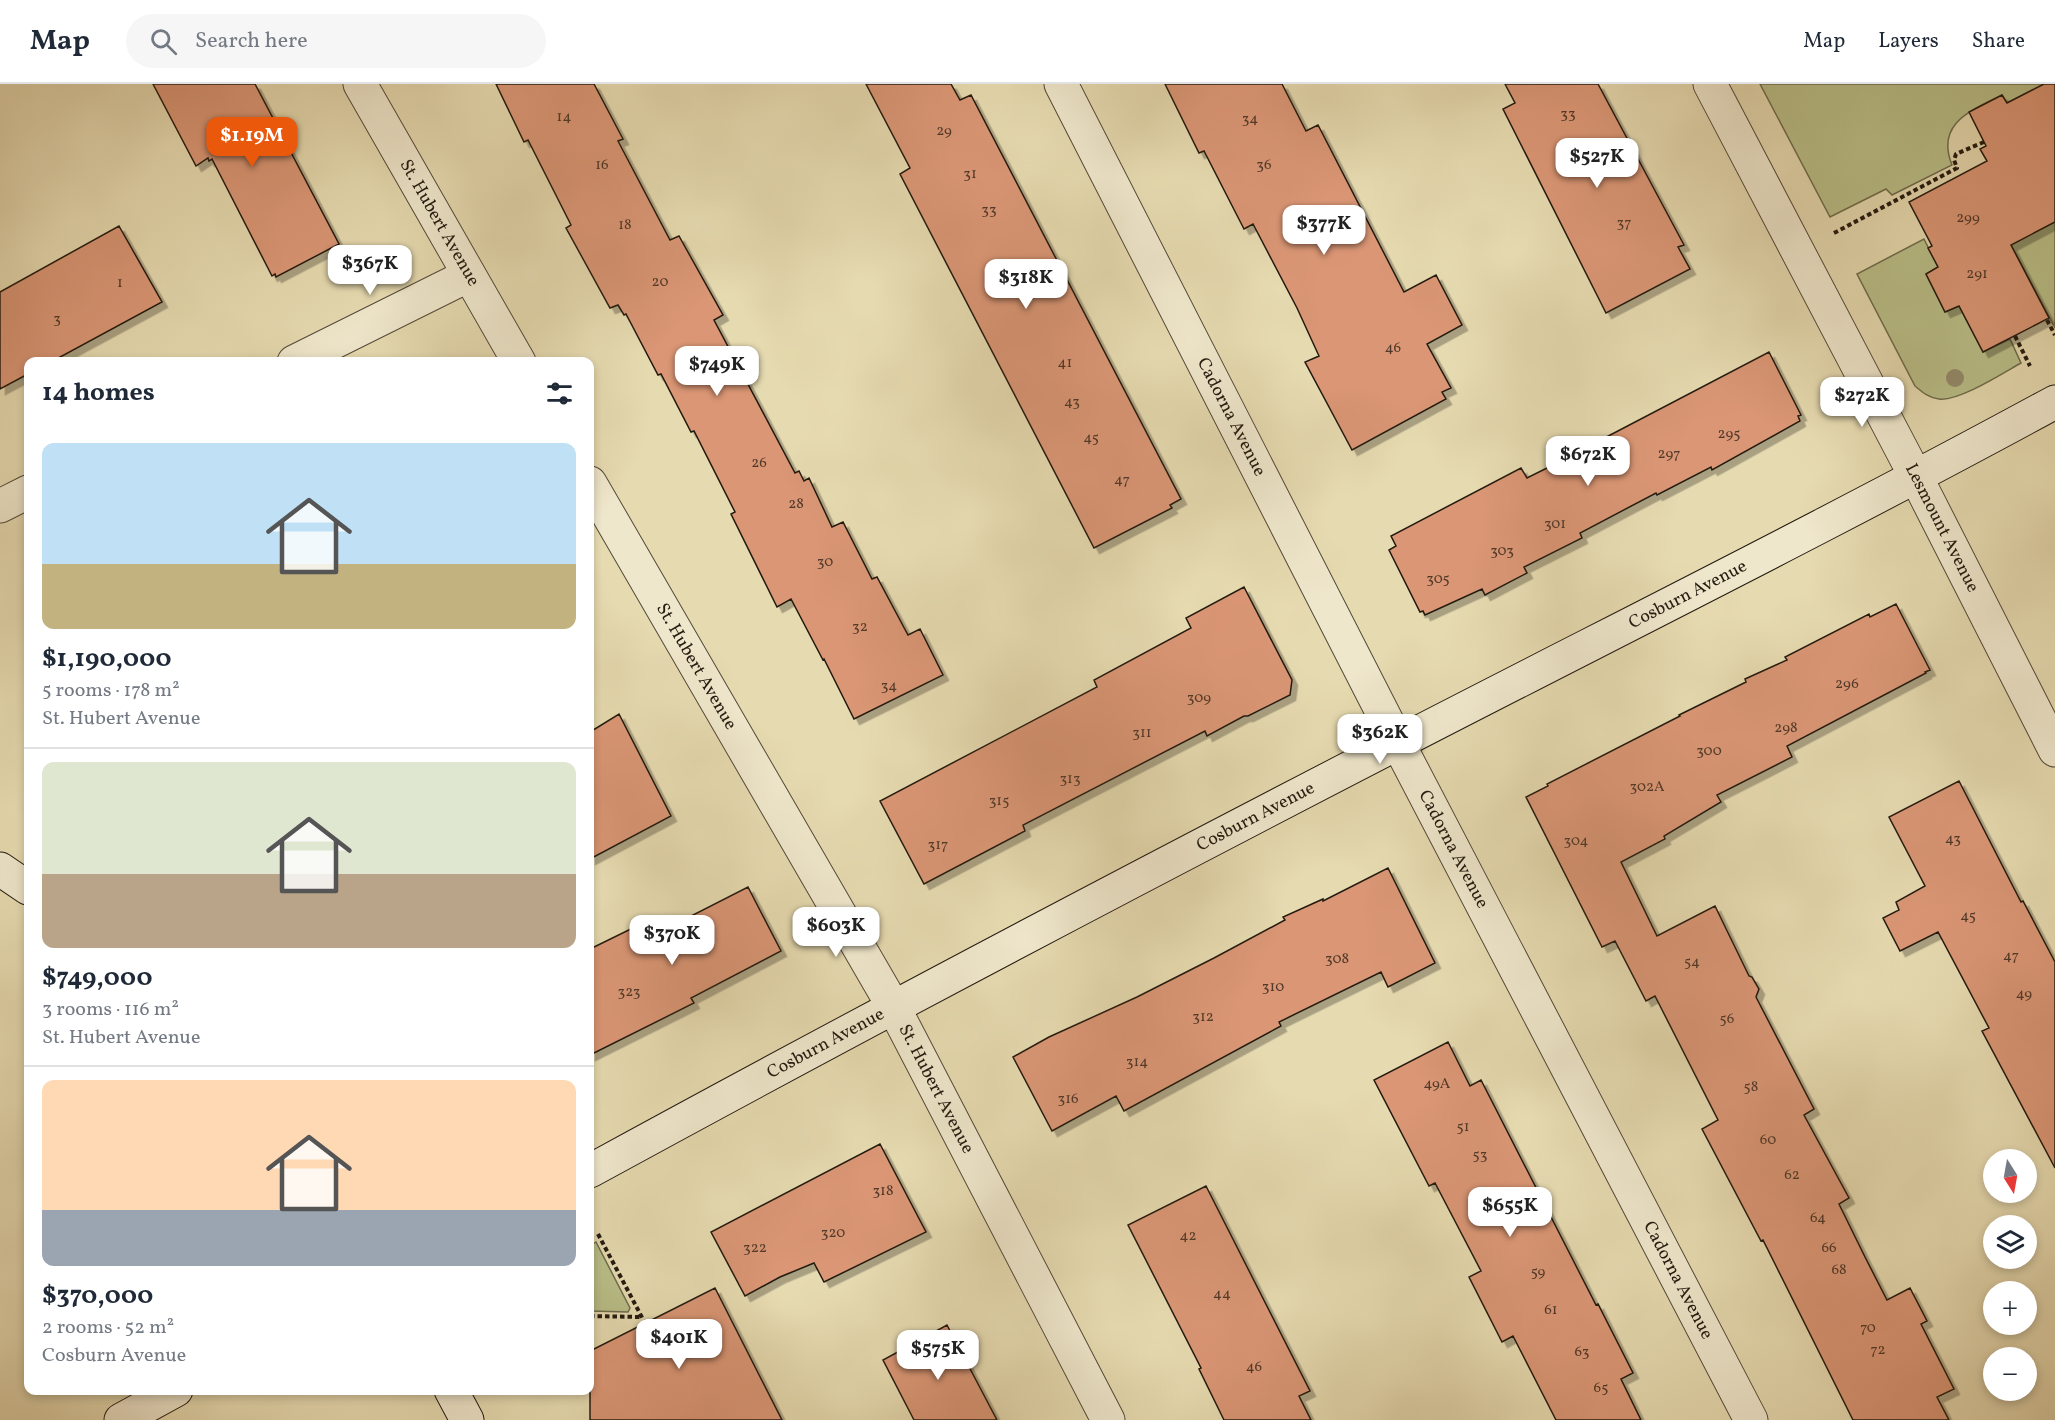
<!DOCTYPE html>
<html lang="en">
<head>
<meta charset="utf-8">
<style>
  :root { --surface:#fff; --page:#f6f6f7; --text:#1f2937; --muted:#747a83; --line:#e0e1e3; --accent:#ea580c }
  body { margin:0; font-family:Vollkorn,serif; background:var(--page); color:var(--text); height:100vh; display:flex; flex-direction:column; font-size:22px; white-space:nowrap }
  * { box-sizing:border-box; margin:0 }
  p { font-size:20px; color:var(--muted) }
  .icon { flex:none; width:33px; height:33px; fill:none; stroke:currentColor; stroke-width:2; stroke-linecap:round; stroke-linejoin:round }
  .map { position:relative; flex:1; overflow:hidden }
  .drawer { position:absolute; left:24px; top:273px; width:570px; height:1038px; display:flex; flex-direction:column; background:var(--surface); border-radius:12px; box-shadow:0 3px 9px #0003 }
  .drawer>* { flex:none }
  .needle { width:39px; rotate:169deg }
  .buttons { position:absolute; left:1983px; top:1065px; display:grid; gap:12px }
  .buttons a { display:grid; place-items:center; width:54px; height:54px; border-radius:50%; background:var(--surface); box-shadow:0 3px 9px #0003; font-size:30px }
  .price { position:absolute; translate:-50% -51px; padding:0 14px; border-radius:12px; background:#fff; color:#222; font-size:20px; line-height:39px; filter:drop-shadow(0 2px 3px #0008) }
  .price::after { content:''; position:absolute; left:50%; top:36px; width:18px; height:14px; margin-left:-9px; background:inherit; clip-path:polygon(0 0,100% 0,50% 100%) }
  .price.current { background:var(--accent); color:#fff }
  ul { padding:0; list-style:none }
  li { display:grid; align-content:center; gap:12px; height:318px; padding:0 18px }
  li+li { border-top:2px solid var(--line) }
  li span { display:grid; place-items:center; height:186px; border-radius:12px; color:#555 }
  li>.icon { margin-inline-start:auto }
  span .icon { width:108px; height:108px; fill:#fffc; stroke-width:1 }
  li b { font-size:26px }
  h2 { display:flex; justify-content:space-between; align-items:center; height:72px; padding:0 18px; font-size:26px }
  header { display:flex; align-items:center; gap:36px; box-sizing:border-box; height:84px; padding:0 30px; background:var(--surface); border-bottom:2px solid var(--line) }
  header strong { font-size:28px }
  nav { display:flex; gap:33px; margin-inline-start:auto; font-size:21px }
  .search { width:420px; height:54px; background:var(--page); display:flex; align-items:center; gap:15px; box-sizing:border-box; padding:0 21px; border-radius:33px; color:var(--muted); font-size:22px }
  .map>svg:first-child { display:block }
  .green { fill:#b9be88; stroke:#6e6c4c; stroke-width:1.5 }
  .building { fill:#da9674; stroke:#231a10; stroke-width:1.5; filter:url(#shadow) }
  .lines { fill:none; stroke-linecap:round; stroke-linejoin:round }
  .street-casing { stroke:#544a38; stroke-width:35 }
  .secondary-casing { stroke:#231a10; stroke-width:35 }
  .path { stroke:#231a10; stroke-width:4; stroke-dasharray:4.5 3; stroke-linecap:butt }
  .street { stroke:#efe7cc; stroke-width:33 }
  .secondary { stroke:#efe7cc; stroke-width:33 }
  .tree { fill:#948b6c }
  .labels { text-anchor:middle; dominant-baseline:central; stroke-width:4.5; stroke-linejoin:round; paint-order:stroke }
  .number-label { font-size:15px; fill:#513929 }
  .street-label { font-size:18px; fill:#231a10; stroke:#efe7cc }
</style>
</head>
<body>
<header>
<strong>Map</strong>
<div class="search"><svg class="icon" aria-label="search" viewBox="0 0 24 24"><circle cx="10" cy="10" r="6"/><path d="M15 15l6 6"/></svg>Search here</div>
<nav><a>Map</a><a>Layers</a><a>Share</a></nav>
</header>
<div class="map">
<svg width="2055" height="1336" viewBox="0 0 2055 1336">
  <defs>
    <filter id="shadow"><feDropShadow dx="5.5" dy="5.5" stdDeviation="0" flood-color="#0004"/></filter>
  </defs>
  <rect width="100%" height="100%" fill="#e6dab0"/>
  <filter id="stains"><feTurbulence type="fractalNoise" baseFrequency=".00333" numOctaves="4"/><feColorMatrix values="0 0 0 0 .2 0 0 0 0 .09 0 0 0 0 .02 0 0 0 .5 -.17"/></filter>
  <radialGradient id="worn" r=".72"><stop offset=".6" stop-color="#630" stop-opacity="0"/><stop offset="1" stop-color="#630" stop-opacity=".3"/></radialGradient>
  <path class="green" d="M 1760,0 L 2044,0 L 2007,19 L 2002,11 C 1972,26 1935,39 1952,81 L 1892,111 L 1886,105 L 1830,133 Z
    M 2055,138 L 2055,244 L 2001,142 L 2035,148 Z
    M 1924,155 L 1938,183 L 1926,190 L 1945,228 L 1959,222 L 1983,268 L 2010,255 L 2021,279 C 2003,289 1958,318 1939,315 C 1929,314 1922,308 1915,302 L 1857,190 Z
    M 596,1158 L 630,1224 L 628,1228 L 590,1227 L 590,1162 Z"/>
  <path class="building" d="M 153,0 L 255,0 L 339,160 L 276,193 L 275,190 L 272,192 L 212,75 L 209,77 L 208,74 L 196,82 Z
    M 496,0 L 594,0 L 623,55 L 618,57 L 670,156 L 679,152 L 723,231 L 714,236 L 795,389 L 799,387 L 804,397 L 809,394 L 832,443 L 843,438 L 872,495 L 877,493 L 908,551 L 920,545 L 943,591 L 854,635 L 824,575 L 823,576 L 791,515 L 777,523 L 731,430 L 735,428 L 694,347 L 691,348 L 661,290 L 658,291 L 626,230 L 624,231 L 618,221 L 610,224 L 566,144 L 571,141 L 528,56 L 524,58 Z
    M 866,0 L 951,0 L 960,16 L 971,11 L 1181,415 L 1170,421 L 1172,424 L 1094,464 L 900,90 L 910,84 Z
    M 1165,0 L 1282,0 L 1306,47 L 1318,41 L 1404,208 L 1436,191 L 1462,241 L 1427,260 L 1451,304 L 1442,308 L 1446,315 L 1352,366 L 1305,278 L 1319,272 L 1297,224 L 1253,140 L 1244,145 L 1204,67 L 1199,69 Z
    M 1505,0 L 1598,0 L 1684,161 L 1678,163 L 1690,185 L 1606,229 L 1503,25 L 1515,19 Z
    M 2044,0 L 2055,0 L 2055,138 L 2011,161 L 2049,234 L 1983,268 L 1959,222 L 1945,228 L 1926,190 L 1938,183 L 1928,164 L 1932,162 L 1909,118 L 1987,77 L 1980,65 L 1986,62 L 1969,28 L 2002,11 L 2007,19 Z
    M 119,142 L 162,218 L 51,278 L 28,278 L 28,290 L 0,305 L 0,208 Z
    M 1769,268 L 1801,331 L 1798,332 L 1800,337 L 1712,386 L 1711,383 L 1657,411 L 1656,409 L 1580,449 L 1582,454 L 1524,483 L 1527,489 L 1485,511 L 1482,505 L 1425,531 L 1423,527 L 1420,528 L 1389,466 L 1396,462 L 1391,452 L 1521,384 L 1527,394 L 1549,383 Z
    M 1244,503 L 1292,596 L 1290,611 L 1248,632 L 1244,632 L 1207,652 L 1205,647 L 1023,741 L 1025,747 L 924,800 L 880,717 L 1097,603 L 1094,596 L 1191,544 L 1186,534 Z
    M 1896,520 L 1930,586 L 1925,588 L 1926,589 L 1787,662 L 1792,673 L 1717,711 L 1721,718 L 1664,752 L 1665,755 L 1621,778 L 1657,852 L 1715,822 L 1749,892 L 1752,893 L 1759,905 L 1756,913 L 1814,1025 L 1804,1031 L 1849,1114 L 1839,1120 L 1865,1173 L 1887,1216 L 1910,1204 L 1927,1237 L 1921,1240 L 1954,1305 L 1937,1313 L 1949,1336 L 1853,1336 L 1763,1156 L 1761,1157 L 1702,1045 L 1718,1036 L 1655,912 L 1646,917 L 1615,857 L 1602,863 L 1526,713 L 1548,702 L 1547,700 L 1680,632 L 1679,631 L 1746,598 L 1745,595 L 1787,576 L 1785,573 L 1869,530 L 1870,533 Z
    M 619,630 L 671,732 L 590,775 L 590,648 Z
    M 1959,697 L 2021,818 L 2023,817 L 2055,878 L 2055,1084 L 1982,947 L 1989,944 L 1938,848 L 1900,867 L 1883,834 L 1899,826 L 1896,818 L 1925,802 L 1889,733 Z
    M 1388,784 L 1435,879 L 1388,903 L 1381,888 L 1279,938 L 1281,942 L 1124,1027 L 1116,1012 L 1052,1047 L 1013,973 L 1049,953 L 1137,913 L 1214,874 L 1285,836 L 1283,833 L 1323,815 L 1323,817 Z
    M 748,803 L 781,867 L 691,914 L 694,919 L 590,971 L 590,865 L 645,838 L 652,852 Z
    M 1448,958 L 1470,1002 L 1481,996 L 1596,1221 L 1598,1220 L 1633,1289 L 1621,1295 L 1641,1336 L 1556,1336 L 1513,1252 L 1502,1258 L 1469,1193 L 1481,1187 L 1435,1099 L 1429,1102 L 1374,996 Z
    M 880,1060 L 926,1148 L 824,1198 L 814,1179 L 780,1193 L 745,1212 L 711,1148 Z
    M 1206,1102 L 1310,1307 L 1299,1312 L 1311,1336 L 1224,1336 L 1199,1285 L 1201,1284 L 1128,1141 Z
    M 715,1204 L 782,1336 L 590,1336 L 590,1267 Z
    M 947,1241 L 997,1336 L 914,1336 L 883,1276 Z"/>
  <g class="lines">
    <defs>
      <g id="street">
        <path id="s1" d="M 360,0 L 519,278"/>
        <path id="s2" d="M 1061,0 L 1398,659 L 1751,1336"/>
        <path id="s3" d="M 1710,0 L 1916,393 L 2055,666"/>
        <path d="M 294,278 L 469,191"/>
        <path id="s4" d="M 590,399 L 893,922 L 1108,1336"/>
        <path d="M 0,422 L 28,408"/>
      </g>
      <g id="secondary">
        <path d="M 0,785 L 28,804"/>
        <path id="s5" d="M 590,1087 C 857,941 1127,799 1398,659 C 1617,546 1838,436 2055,318"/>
        <path d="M 451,1306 L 467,1336"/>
        <path d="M 121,1336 L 176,1306"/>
      </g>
    </defs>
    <use href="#street" class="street-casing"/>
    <use href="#secondary" class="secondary-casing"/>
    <path class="path" d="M 1834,149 L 1957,84 L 1954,76 L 1956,70 L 1984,58
      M 2047,236 L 2055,251
      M 2015,252 L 2030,282
      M 598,1150 L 645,1239
      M 590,1232 L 641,1233"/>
    <use href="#street" class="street"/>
    <use href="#secondary" class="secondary"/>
  </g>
  <circle class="tree" cx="1955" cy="294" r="9"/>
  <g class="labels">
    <g class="number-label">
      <text x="1568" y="30">33</text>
      <text x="564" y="33">14</text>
      <text x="1250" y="35">34</text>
      <text x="944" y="47">29</text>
      <text x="602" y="81">16</text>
      <text x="1264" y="81">36</text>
      <text x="970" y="90">31</text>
      <text x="989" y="126">33</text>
      <text x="1968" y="134">299</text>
      <text x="1624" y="139">37</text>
      <text x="625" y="141">18</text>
      <text x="1977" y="190">291</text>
      <text x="660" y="198">20</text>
      <text x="120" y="199">1</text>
      <text x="57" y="235">3</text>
      <text x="1393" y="264">46</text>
      <text x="1065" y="279">41</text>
      <text x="1072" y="318">43</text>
      <text x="1729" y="350">295</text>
      <text x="1091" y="354">45</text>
      <text x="1669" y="370">297</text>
      <text x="759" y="379">26</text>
      <text x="1122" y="396">47</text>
      <text x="796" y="420">28</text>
      <text x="1555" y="440">301</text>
      <text x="1502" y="467">303</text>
      <text x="825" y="478">30</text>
      <text x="1438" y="495">305</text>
      <text x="860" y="543">32</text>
      <text x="1847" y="600">296</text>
      <text x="889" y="602">34</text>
      <text x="1199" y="614">309</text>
      <text x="1786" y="644">298</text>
      <text x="1142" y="649">311</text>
      <text x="1709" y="667">300</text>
      <text x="1070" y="695">313</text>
      <text x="1647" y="703">302A</text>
      <text x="999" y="717">315</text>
      <text x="1953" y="755">43</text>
      <text x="1576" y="757">304</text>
      <text x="938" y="761">317</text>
      <text x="1968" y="832">45</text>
      <text x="2011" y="872">47</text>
      <text x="1337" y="875">308</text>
      <text x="1692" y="878">54</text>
      <text x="1273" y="903">310</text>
      <text x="629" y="908">323</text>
      <text x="2024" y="910">49</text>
      <text x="1203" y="933">312</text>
      <text x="1727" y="935">56</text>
      <text x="1137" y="978">314</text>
      <text x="1437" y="1000">49A</text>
      <text x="1751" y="1003">58</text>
      <text x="1068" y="1015">316</text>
      <text x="1463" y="1043">51</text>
      <text x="1768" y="1056">60</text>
      <text x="1480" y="1071">53</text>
      <text x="1792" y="1091">62</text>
      <text x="883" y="1107">318</text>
      <text x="1818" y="1134">64</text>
      <text x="833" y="1149">320</text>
      <text x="1188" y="1152">42</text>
      <text x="755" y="1164">322</text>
      <text x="1829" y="1164">66</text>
      <text x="1839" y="1186">68</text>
      <text x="1538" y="1188">59</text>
      <text x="1222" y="1210">44</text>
      <text x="1551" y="1226">61</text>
      <text x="1868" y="1244">70</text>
      <text x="1878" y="1266">72</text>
      <text x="1582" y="1268">63</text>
      <text x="1254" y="1283">46</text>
      <text x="1601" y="1304">65</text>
    </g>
    <g class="street-label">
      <text stroke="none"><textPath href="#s1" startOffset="160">St. Hubert Avenue</textPath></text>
      <text stroke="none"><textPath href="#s2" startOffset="374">Cadorna Avenue</textPath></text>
      <text stroke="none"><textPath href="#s3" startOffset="501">Lesmount Avenue</textPath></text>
      <text stroke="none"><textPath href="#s5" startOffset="1240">Cosburn Avenue</textPath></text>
      <text stroke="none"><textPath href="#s4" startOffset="212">St. Hubert Avenue</textPath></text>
      <text stroke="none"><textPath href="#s5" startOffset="754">Cosburn Avenue</textPath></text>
      <text stroke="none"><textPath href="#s2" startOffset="860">Cadorna Avenue</textPath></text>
      <text stroke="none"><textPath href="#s5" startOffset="268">Cosburn Avenue</textPath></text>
      <text stroke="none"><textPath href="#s4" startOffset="698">St. Hubert Avenue</textPath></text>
      <text stroke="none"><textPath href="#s2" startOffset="1346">Cadorna Avenue</textPath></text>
    </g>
  </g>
  <rect width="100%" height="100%" filter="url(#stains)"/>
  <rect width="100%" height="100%" fill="url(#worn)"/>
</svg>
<div class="buttons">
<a><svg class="needle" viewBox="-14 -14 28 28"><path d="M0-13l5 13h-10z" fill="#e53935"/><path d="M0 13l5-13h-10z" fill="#747a83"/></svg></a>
<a><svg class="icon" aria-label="layers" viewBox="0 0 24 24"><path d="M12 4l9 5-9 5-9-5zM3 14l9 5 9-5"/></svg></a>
<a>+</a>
<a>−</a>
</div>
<b class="price current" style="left:252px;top:84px">$1.19M</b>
<b class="price" style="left:1597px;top:105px">$527K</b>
<b class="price" style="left:1324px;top:172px">$377K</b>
<b class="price" style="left:370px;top:212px">$367K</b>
<b class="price" style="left:1026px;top:226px">$318K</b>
<b class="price" style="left:717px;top:313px">$749K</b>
<b class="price" style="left:1862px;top:344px">$272K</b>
<b class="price" style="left:1588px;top:403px">$672K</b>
<b class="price" style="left:1380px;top:681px">$362K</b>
<b class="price" style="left:836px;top:874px">$603K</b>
<b class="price" style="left:672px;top:882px">$370K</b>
<b class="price" style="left:1510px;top:1154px">$655K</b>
<b class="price" style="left:679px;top:1286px">$401K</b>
<b class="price" style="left:938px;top:1297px">$575K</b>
<section class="drawer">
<h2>14 homes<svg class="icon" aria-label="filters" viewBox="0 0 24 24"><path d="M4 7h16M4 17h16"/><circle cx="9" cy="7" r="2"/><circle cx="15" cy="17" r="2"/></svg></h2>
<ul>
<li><span style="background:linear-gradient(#bfe0f5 65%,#c2b280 0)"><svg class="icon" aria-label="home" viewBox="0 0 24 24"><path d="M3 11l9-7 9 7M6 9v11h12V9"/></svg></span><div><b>$1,190,000</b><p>5 rooms · 178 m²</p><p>St. Hubert Avenue</p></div></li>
<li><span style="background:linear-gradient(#dfe7d0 60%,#b9a48a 0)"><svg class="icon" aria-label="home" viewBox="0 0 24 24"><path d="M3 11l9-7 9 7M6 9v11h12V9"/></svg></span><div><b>$749,000</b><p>3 rooms · 116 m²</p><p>St. Hubert Avenue</p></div></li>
<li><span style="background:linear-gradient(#ffd9b3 70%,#9aa5b1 0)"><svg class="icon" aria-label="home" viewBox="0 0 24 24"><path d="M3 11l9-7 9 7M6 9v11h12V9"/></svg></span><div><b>$370,000</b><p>2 rooms · 52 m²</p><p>Cosburn Avenue</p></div></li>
</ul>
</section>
</div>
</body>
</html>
